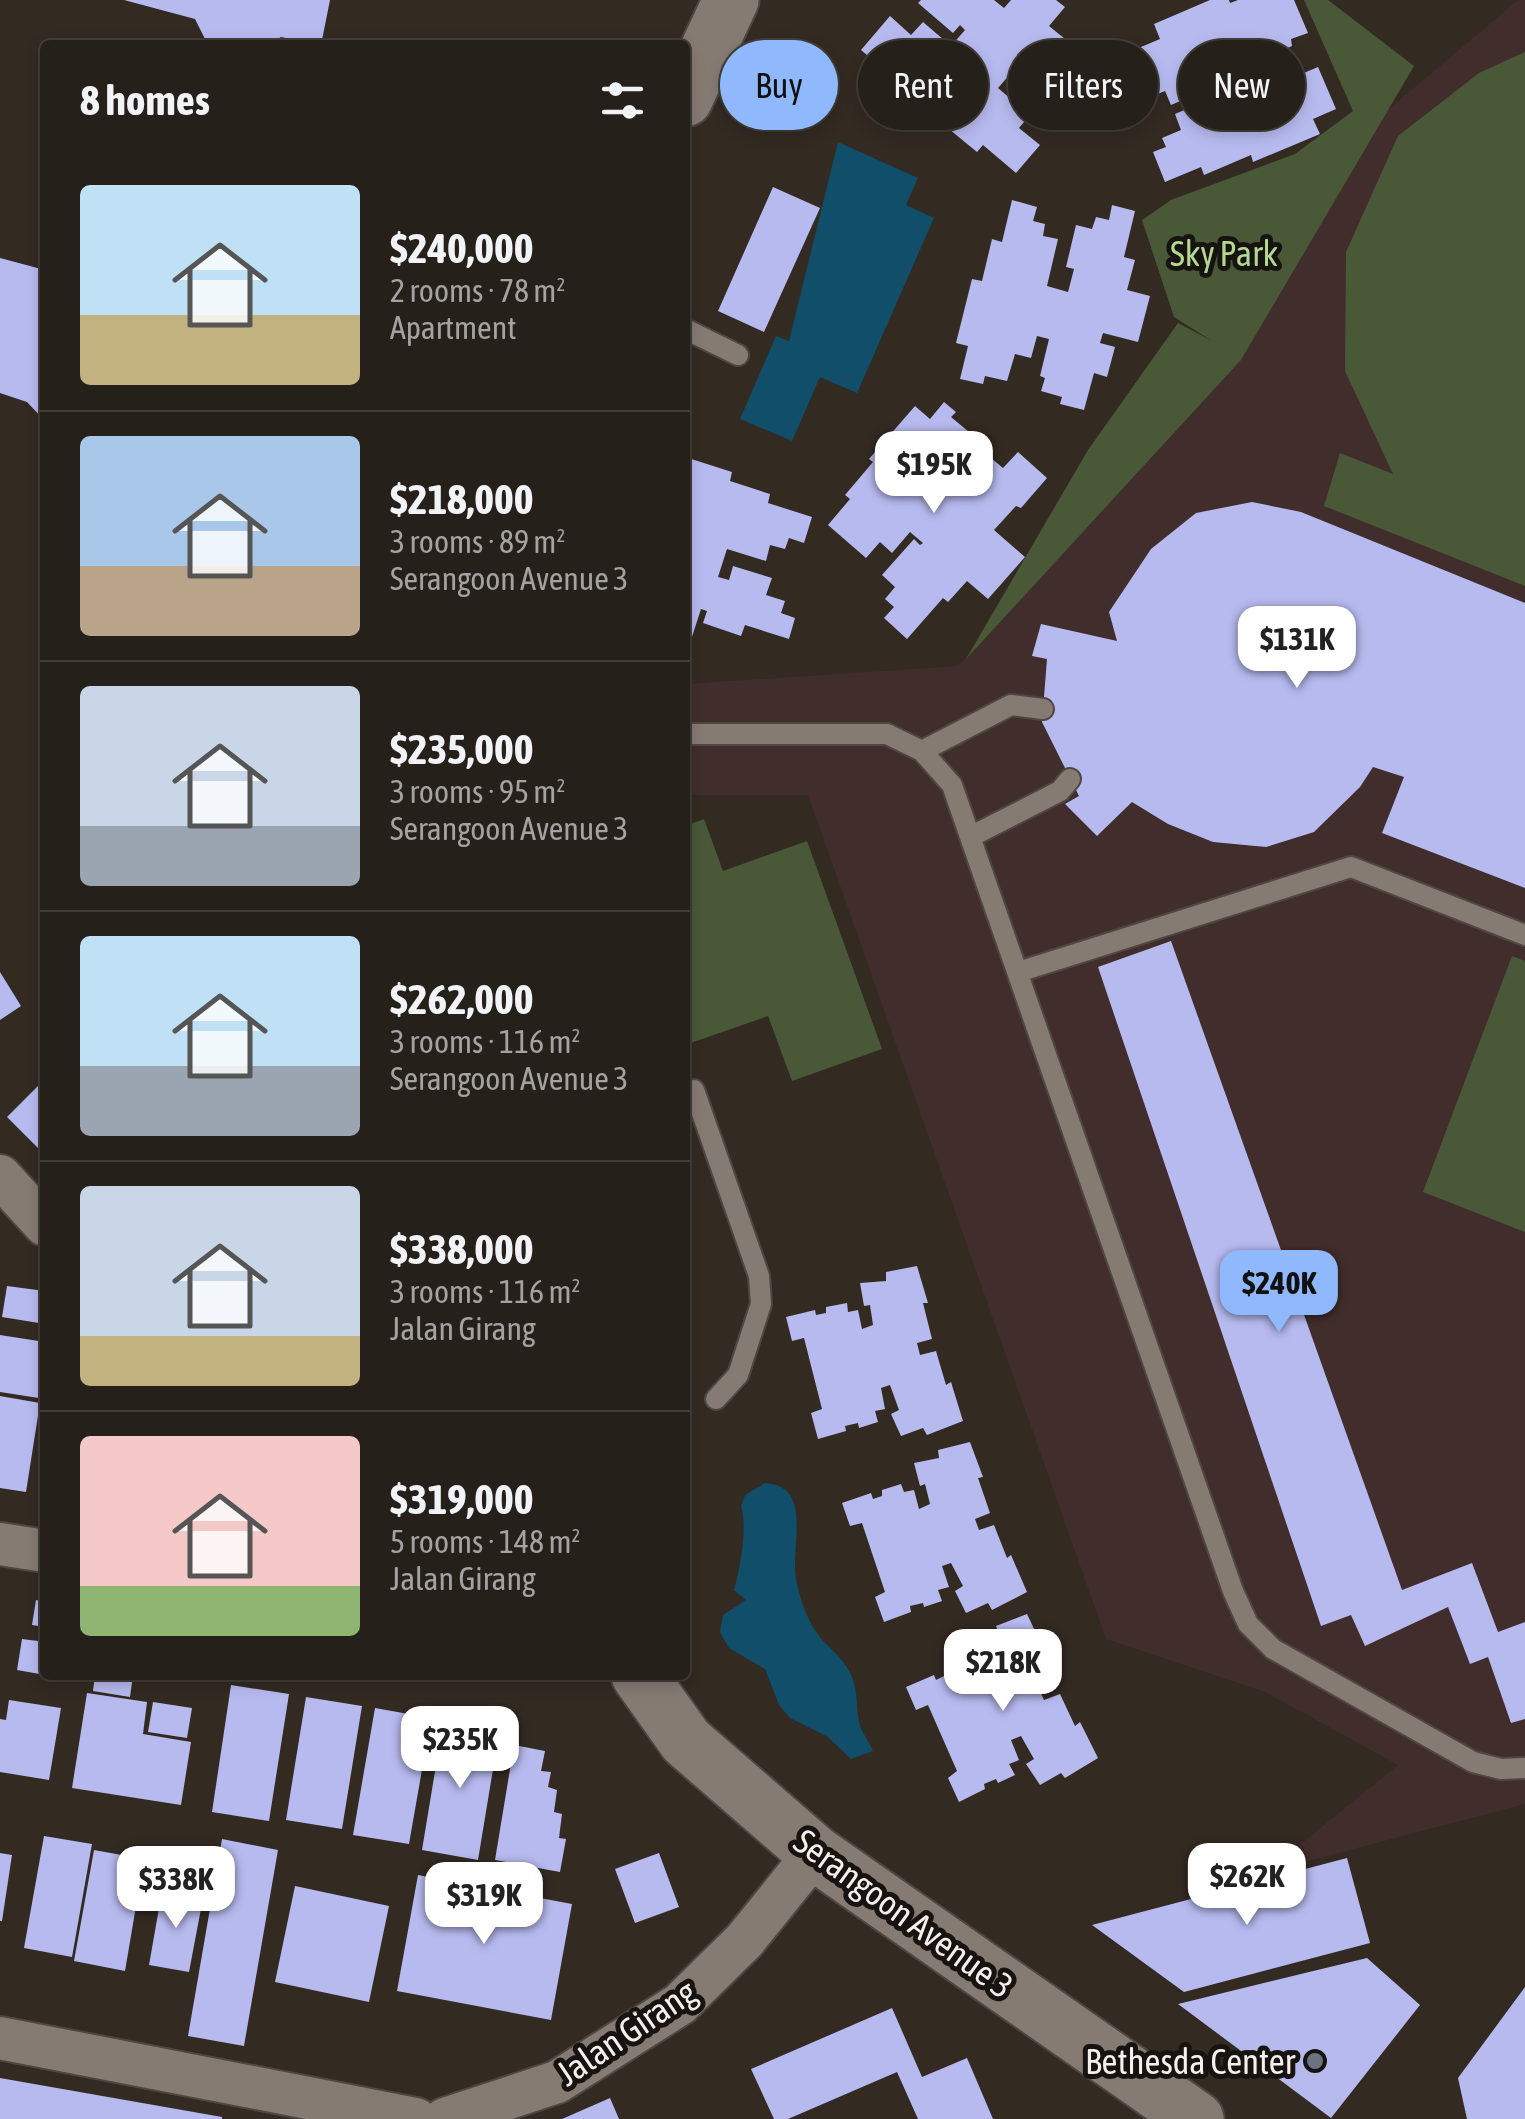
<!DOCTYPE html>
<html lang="en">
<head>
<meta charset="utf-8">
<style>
  :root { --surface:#26201a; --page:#2e2823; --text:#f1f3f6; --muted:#a4a3a2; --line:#423e39; --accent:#90b8fd }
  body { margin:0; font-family:"Asap Condensed",sans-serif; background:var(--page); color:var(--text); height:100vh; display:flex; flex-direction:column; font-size:38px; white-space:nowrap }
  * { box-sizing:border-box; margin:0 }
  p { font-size:32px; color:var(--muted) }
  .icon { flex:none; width:55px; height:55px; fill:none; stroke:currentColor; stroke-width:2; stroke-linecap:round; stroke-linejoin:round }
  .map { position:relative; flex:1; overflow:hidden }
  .sheet { position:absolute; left:40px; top:40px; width:650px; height:1640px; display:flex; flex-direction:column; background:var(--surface); border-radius:10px; box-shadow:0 5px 15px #0003,0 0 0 2px var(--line) }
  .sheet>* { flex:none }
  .hud { position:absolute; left:720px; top:40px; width:655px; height:90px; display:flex; gap:20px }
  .price { position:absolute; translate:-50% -85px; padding:0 22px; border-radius:20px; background:#fff; color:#222; font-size:32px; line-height:65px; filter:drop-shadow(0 2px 5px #0008) }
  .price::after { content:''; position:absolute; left:50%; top:60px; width:30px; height:22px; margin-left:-15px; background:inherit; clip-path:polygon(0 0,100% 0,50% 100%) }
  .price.active { background:var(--accent); color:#111 }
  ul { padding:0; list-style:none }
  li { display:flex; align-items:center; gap:30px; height:250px; padding:0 40px }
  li+li { border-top:2px solid var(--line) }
  li span { display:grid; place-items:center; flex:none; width:280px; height:200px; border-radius:10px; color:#555 }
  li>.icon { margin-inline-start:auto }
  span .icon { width:120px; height:120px; fill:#fffc; stroke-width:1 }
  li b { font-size:42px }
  h2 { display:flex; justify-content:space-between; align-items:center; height:120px; padding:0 40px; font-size:42px }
  .pill { padding:0 35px; border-radius:45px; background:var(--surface); box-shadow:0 5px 15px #0003,0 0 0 2px var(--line); font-size:35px; line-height:90px }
  .pill.active { background:var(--accent); color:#111 }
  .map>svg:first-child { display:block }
  .education { fill:#412d2c }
  .green { fill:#495938 }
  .water { fill:#104e69 }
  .building { fill:#b7baef }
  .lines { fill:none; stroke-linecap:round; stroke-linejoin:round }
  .lane-casing { stroke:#4f4742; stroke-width:24 }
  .street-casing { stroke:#4f4742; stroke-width:46 }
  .secondary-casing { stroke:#4f4742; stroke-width:59 }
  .lane { stroke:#867b73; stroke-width:20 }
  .street { stroke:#867b73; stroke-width:42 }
  .secondary { stroke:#867b73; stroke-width:55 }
  .worship-dot { fill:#6b7280; stroke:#171310; stroke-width:4 }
  .labels { text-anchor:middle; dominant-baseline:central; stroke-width:10; stroke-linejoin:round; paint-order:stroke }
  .park-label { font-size:35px; fill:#b4d88f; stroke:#171310 }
  .street-label { font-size:35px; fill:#f6efeb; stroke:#171310 }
  .poi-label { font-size:35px; fill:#f6efeb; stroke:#171310; text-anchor:end }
</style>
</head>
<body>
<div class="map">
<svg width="1525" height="2119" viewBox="0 0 1525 2119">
  <rect width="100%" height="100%" fill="#332a22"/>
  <path class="education" d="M 1518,0 L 1525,0 L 1525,1804 L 1266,1872 L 1398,1765 L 1265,1692 L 1106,1639 L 808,795 L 685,795 L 685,684 L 958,666 L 1241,360 L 1383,114 Z"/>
  <path class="green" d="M 1304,0 L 1328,0 L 1414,66 L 1241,360 L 966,659 L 1088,450 L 1178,323 L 1212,341 L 1174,317 L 1142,220 L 1171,200 L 1295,154 L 1353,111 Z
    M 1525,52 L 1525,586 L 1324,506 L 1340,453 L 1393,474 L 1345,371 L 1346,252 L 1398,136 L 1479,73 Z
    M 704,819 L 723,871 L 807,841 L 882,1049 L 792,1081 L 768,1016 L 685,1045 L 685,826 Z
    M 1512,956 L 1525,961 L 1525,1232 L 1423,1192 Z"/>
  <path class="water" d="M 838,142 L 918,178 L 906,205 L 934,218 L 857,393 L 820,377 L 792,441 L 740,419 L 776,336 L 789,341 Z
    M 765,1483 C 814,1486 790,1546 796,1579 C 801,1603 808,1624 824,1642 C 833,1651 843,1659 849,1671 C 858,1687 856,1699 858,1716 C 859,1729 868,1740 873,1751 L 851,1759 L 828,1737 L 790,1718 L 779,1705 L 765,1669 L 729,1648 L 720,1632 L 723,1615 L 746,1600 L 734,1590 C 740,1568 748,1527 741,1506 L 745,1495 Z"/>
  <path class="building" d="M 124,0 L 330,0 L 321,45 L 281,37 L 268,45 L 208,45 L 195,19 Z
    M 921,0 L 994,0 L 1004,8 L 1011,0 L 1056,0 L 1065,7 L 1049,26 L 1070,43 L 1065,50 L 1091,73 L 1064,105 L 1051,93 L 1045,100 L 1012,72 L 998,88 L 1030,115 L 1019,128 L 1040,145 L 1016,173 L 983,145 L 977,152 L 944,125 L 938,131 L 879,81 L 887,72 L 861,50 L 890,16 L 911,35 L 923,22 L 951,46 L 965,30 L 960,25 L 953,33 L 918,3 Z
    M 1210,0 L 1229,0 L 1230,3 L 1238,0 L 1294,0 L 1308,33 L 1291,39 L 1292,46 L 1254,63 L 1261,80 L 1295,66 L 1299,75 L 1318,67 L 1336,109 L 1313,119 L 1320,134 L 1253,162 L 1251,155 L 1204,175 L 1201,167 L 1165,182 L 1153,152 L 1166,147 L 1162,138 L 1181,130 L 1175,114 L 1210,99 L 1206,90 L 1171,105 L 1165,91 L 1148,98 L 1129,52 L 1160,39 L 1154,24 Z
    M 773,187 L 820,208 L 764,332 L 718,311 Z
    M 1012,200 L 1037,207 L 1033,221 L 1045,224 L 1043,236 L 1058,239 L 1047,286 L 1068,292 L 1074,269 L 1066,267 L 1076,225 L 1092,229 L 1096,217 L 1109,220 L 1112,205 L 1135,211 L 1124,257 L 1135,260 L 1127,290 L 1150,296 L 1138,342 L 1103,333 L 1100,343 L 1115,347 L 1107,377 L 1094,373 L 1084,410 L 1060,404 L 1062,397 L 1041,391 L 1045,378 L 1040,376 L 1049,339 L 1037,336 L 1031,358 L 1015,354 L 1007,381 L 985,376 L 983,384 L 960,379 L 968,346 L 956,343 L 972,279 L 982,281 L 992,239 L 1002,242 Z
    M 0,258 L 45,270 L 45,421 L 27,402 L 0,393 Z
    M 944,402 L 956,412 L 951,417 L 969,432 L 944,461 L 952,468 L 946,476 L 963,491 L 991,458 L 1003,468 L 1018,452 L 1047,478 L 1021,508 L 1016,506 L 994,530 L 1025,557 L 988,599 L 967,581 L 948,602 L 943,598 L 907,639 L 884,618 L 894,607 L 885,599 L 895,587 L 882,575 L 914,539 L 920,545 L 923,543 L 910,532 L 892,553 L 880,542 L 866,558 L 828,525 L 850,499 L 845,495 L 873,462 L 869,459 L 915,406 L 930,419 Z
    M 685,457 L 732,472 L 730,481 L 770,494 L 768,503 L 812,517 L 804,543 L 789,538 L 785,549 L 770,545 L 766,561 L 727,549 L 718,577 L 729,580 L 733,566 L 772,578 L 766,595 L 785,601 L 781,613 L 795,618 L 789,639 L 745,625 L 741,636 L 703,623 L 707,611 L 701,609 L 690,643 L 685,642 Z
    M 1252,502 L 1301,512 L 1525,603 L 1525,888 L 1382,833 L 1404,777 L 1373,767 L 1360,787 L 1314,832 L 1266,847 L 1213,842 L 1168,824 L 1132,802 L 1097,836 L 1065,804 L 1079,796 L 1042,722 L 1047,659 L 1032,656 L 1041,624 L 1117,641 L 1109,612 L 1151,549 L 1196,513 Z
    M 1171,941 L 1402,1590 L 1472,1563 L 1498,1632 L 1525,1622 L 1525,1719 L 1511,1723 L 1488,1657 L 1470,1664 L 1448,1607 L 1365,1646 L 1351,1615 L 1321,1626 L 1098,967 Z
    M 0,972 L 21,1006 L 0,1020 Z
    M 45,1079 L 45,1155 L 7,1117 Z
    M 917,1266 L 928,1303 L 923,1303 L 932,1339 L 917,1343 L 920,1355 L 936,1351 L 946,1385 L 951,1382 L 963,1421 L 927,1435 L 923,1428 L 901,1436 L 891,1414 L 899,1410 L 890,1385 L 881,1388 L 885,1409 L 875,1411 L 878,1422 L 859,1428 L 858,1423 L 845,1426 L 846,1431 L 818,1439 L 811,1413 L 822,1409 L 804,1338 L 792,1341 L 786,1317 L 815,1310 L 816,1315 L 826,1313 L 826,1307 L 847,1303 L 848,1312 L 858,1310 L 862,1329 L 873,1325 L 870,1305 L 864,1306 L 860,1283 L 886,1281 L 886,1272 Z
    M 7,1286 L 45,1291 L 45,1324 L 2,1317 Z
    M 0,1335 L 45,1342 L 45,1399 L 0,1392 Z
    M 0,1396 L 40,1403 L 26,1492 L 0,1488 Z
    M 970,1442 L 983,1477 L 978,1478 L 990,1513 L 975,1519 L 979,1530 L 994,1525 L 1007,1558 L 1011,1555 L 1027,1592 L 992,1610 L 988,1603 L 966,1613 L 955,1591 L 963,1586 L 951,1563 L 942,1566 L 949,1587 L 938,1590 L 942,1601 L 924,1607 L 923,1603 L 910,1606 L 911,1612 L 884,1622 L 875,1597 L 885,1592 L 862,1523 L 850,1526 L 842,1503 L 871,1493 L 873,1499 L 882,1496 L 882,1490 L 901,1484 L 904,1492 L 914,1490 L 919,1509 L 930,1504 L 925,1484 L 920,1486 L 914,1463 L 939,1458 L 938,1450 Z
    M 36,1600 L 45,1602 L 45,1627 L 32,1625 Z
    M 1027,1614 L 1043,1648 L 1038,1649 L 1054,1683 L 1039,1689 L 1044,1700 L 1060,1694 L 1075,1726 L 1080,1722 L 1098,1758 L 1065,1778 L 1061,1773 L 1040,1785 L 1026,1764 L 1034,1759 L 1021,1736 L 1011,1740 L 1019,1760 L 1009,1764 L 1015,1775 L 998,1783 L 996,1779 L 984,1784 L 985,1789 L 959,1802 L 948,1778 L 957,1771 L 928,1705 L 916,1710 L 906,1687 L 934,1675 L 936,1680 L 944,1676 L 944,1671 L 963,1663 L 966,1671 L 975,1668 L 983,1685 L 993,1680 L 987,1661 L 981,1663 L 973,1640 L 999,1634 L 996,1626 Z
    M 40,1631 L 45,1632 L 45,1675 L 17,1670 L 22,1639 L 38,1641 Z
    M 95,1675 L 133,1675 L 130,1697 L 93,1691 Z
    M 231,1685 L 289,1694 L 269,1821 L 212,1812 Z
    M 87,1693 L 147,1702 L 143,1734 L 191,1742 L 181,1805 L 72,1788 Z
    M 306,1697 L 362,1706 L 342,1829 L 286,1820 Z
    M 9,1700 L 61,1708 L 49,1780 L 0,1772 L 0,1719 L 6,1720 Z
    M 153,1702 L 192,1708 L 187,1738 L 148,1732 Z
    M 375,1708 L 431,1718 L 409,1844 L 353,1835 Z
    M 443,1723 L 499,1733 L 478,1860 L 422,1850 Z
    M 514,1745 L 545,1751 L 541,1771 L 551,1772 L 548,1787 L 557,1790 L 554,1812 L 562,1814 L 559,1838 L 566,1839 L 560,1872 L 495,1860 Z
    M 44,1836 L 92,1844 L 72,1957 L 24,1948 Z
    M 222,1839 L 278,1850 L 244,2046 L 188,2036 Z
    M 94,1850 L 144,1859 L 125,1971 L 74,1961 Z
    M 0,1853 L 12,1855 L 2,1921 L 0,1921 Z
    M 659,1853 L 679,1907 L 635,1923 L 615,1869 Z
    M 1347,1858 L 1370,1943 L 1184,1992 L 1092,1925 Z
    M 418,1875 L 572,1904 L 551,2020 L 397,1991 Z
    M 295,1886 L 389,1906 L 369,2002 L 275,1982 Z
    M 162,1891 L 203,1898 L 189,1972 L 149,1965 Z
    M 1367,1958 L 1420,2005 L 1331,2118 L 1178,2004 Z
    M 1525,1987 L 1525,2119 L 1467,2119 L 1458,2078 Z
    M 892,2008 L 922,2077 L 967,2058 L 993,2119 L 918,2119 L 897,2072 L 788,2119 L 774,2119 L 751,2069 Z
    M 0,2078 L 222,2117 L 222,2119 L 0,2119 Z
    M 610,2098 L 619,2119 L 562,2119 Z"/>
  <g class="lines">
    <defs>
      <path id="lane" d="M 685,329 L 738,355
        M 685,734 L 887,734 L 922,751 L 952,785 L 1233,1591 L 1248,1624 L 1273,1649 L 1473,1762 L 1501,1769 L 1525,1768
        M 922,751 L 1011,705 L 1043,709
        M 970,837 L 1060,791 L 1070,779
        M 1018,972 L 1351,867 L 1525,935
        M 694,1090 L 759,1276 L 761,1304 L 738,1375 L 716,1399"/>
      <path id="street" d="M 0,1176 L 45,1225
        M 0,1544 L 45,1551
        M 0,2038 L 416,2119
        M 445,2119 L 557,2082 L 680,2004 L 745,1940 L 815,1853"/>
      <path id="secondary" d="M 685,99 L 731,0
        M 639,1675 L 686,1741 L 815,1853 L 1196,2119"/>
    </defs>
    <use href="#lane" class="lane-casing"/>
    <use href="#street" class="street-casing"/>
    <use href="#secondary" class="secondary-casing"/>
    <use href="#lane" class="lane"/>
    <use href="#street" class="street"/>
    <use href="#secondary" class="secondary"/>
  </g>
  <circle class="worship-dot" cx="1315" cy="2061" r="10"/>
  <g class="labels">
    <g class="park-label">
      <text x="1224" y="253">Sky Park</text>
    </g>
    <g class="street-label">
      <text transform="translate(904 1913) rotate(36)">Serangoon Avenue 3</text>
      <text transform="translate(626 2032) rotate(-34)">Jalan Girang</text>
    </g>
    <g class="poi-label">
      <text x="1295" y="2061">Bethesda Center</text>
    </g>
  </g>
</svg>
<b class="price" style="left:934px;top:516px">$195K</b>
<b class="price" style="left:1297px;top:691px">$131K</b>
<b class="price active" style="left:1279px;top:1335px">$240K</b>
<b class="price" style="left:1003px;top:1714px">$218K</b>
<b class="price" style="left:460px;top:1791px">$235K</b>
<b class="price" style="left:1247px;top:1928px">$262K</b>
<b class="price" style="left:176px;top:1931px">$338K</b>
<b class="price" style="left:484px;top:1947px">$319K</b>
<div class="hud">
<a class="pill active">Buy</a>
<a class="pill">Rent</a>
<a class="pill">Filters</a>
<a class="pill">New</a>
</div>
<section class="sheet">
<h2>8 homes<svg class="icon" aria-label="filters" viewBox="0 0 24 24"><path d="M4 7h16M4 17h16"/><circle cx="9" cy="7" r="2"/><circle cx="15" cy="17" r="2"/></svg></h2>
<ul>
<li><span style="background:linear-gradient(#bfe0f5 65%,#c2b280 0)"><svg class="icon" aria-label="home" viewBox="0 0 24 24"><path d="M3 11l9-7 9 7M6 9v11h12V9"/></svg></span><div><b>$240,000</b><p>2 rooms · 78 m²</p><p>Apartment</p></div></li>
<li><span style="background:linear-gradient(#a9c7e8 65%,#b9a48a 0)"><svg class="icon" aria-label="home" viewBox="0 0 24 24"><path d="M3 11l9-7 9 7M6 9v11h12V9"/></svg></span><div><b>$218,000</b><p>3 rooms · 89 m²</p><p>Serangoon Avenue 3</p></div></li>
<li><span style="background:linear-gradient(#c9d6e8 70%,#9aa5b1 0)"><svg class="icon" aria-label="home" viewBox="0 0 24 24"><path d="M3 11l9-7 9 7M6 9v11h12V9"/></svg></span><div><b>$235,000</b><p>3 rooms · 95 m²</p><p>Serangoon Avenue 3</p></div></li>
<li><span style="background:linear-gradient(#bfe0f5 65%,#9aa5b1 0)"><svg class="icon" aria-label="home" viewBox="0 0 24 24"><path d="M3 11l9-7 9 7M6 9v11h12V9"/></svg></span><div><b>$262,000</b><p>3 rooms · 116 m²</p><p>Serangoon Avenue 3</p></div></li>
<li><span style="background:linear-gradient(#c9d6e8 75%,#c2b280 0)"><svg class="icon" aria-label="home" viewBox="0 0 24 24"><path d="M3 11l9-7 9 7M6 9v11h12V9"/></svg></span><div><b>$338,000</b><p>3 rooms · 116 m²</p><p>Jalan Girang</p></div></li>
<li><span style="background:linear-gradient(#f6c9c9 75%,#8fb573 0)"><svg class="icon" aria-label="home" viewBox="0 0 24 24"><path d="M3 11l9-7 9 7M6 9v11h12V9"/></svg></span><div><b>$319,000</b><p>5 rooms · 148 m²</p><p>Jalan Girang</p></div></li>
</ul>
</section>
</div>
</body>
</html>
